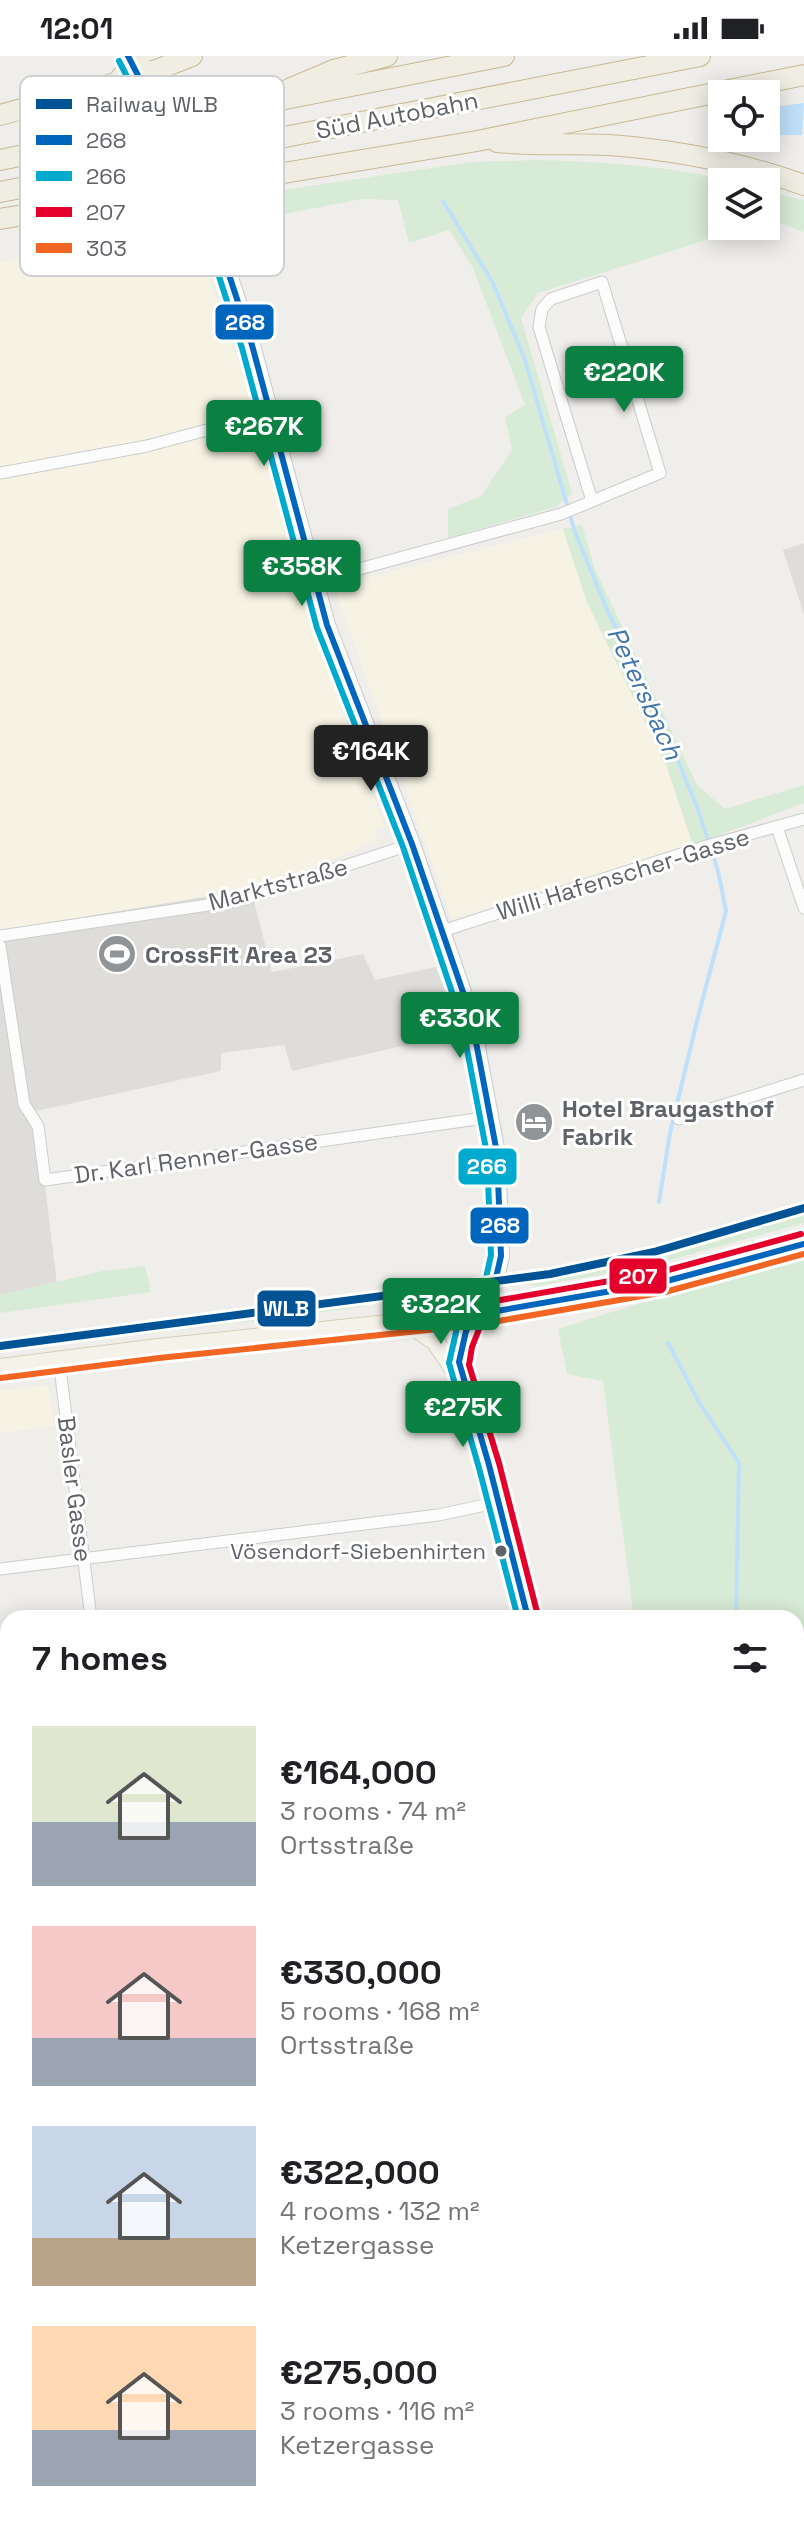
<!DOCTYPE html>
<html lang="en">
<head>
<meta charset="utf-8">
<style>
  :root { --surface:#fff; --page:#f2f2f2; --text:#202124; --muted:#757577; --accent:#0b8043 }
  body { margin:0; font-family:"Space Grotesk",sans-serif; background:var(--page); color:var(--text); height:100vh; display:flex; flex-direction:column; font-size:30px; white-space:nowrap }
  * { box-sizing:border-box; margin:0 }
  p { font-size:26px; color:var(--muted) }
  .icon { flex:none; width:44px; height:44px; fill:none; stroke:currentColor; stroke-width:2; stroke-linecap:round; stroke-linejoin:round }
  .map { position:relative; flex:1; overflow:hidden }
  .drawer { position:absolute; left:0px; top:1554px; width:804px; height:912px; display:flex; flex-direction:column; background:var(--surface); border-radius:24px 24px 0 0; box-shadow:0 4px 20px #0003 }
  .drawer>* { flex:none }
  .controls { position:absolute; left:708px; top:24px; display:grid; gap:16px }
  .controls a { display:grid; place-items:center; width:72px; height:72px; border-radius:0px; background:var(--surface); box-shadow:0 4px 20px #0003; font-size:40px }
  .price { position:absolute; translate:-50% -68px; padding:0 18px; border-radius:8px; background:var(--accent); color:#fff; font-size:26px; line-height:52px; filter:drop-shadow(0 2px 4px #0008) }
  .price::after { content:''; position:absolute; left:50%; top:48px; width:24px; height:18px; margin-left:-12px; background:inherit; clip-path:polygon(0 0,100% 0,50% 100%) }
  .price.current { background:#222; color:#fff }
  ul { padding:0; list-style:none }
  li { display:flex; align-items:center; gap:24px; height:200px; padding:0 32px }
  li span { display:grid; place-items:center; flex:none; width:224px; height:160px; border-radius:0px; color:#555 }
  li>.icon { margin-inline-start:auto }
  span .icon { width:96px; height:96px; fill:#fffc; stroke-width:1 }
  li b { font-size:34px }
  h2 { display:flex; justify-content:space-between; align-items:center; height:96px; padding:0 32px; font-size:34px }
  .status { display:flex; justify-content:space-between; align-items:center; height:56px; padding:0 40px; background:var(--surface); direction:ltr }
  .status svg { height:22px; fill:currentColor }
  .map>svg:first-child { display:block }
  .commercial { fill:#f7f3e4 }
  .industrial { fill:#dfddda }
  .education { fill:#e2e0da }
  .green { fill:#d8ebd6 }
  .water { fill:#bfe0f9 }
  .lines { fill:none; stroke-linecap:round; stroke-linejoin:round }
  .stream { stroke:#bfe0f9; stroke-width:4 }
  .pedestrian-casing { stroke:#cbcccc; stroke-width:10 }
  .minor-casing { stroke:#cbcccc; stroke-width:13 }
  .secondary-casing { stroke:#cacacb; stroke-width:18 }
  .primary-casing { stroke:#d7ceb8; stroke-width:20 }
  .motorway-casing { stroke:#c8b996; stroke-width:22 }
  .pedestrian { stroke:#fdfcfc; stroke-width:8 }
  .minor { stroke:#fdfcfc; stroke-width:11 }
  .secondary { stroke:#fdfcfc; stroke-width:16 }
  .primary { stroke:#f4f2e9; stroke-width:18 }
  .motorway { stroke:#f0ede3; stroke-width:20 }
  .motorway-bridge-casing { stroke:#c8b996; stroke-width:22; stroke-linecap:butt }
  .motorway-bridge { stroke:#f0ede3; stroke-width:20 }
  .bus-1-casing { stroke:#fff; stroke-width:12 }
  .bus-2-casing { stroke:#fff; stroke-width:12 }
  .bus-3-casing { stroke:#fff; stroke-width:12 }
  .bus-4-casing { stroke:#fff; stroke-width:12 }
  .bus-1 { stroke:#0065bd; stroke-width:6 }
  .bus-2 { stroke:#00a9ce; stroke-width:6 }
  .bus-3 { stroke:#e4002b; stroke-width:6 }
  .bus-4 { stroke:#f26522; stroke-width:6 }
  .rail-1-casing { stroke:#fff; stroke-width:14 }
  .rail-1 { stroke:#005395; stroke-width:8 }
  .bus-dot { fill:#5f6368; stroke:#fff; stroke-width:3 }
  .labels { text-anchor:middle; dominant-baseline:central; stroke-width:6; stroke-linejoin:round; paint-order:stroke }
  .bus-label { font-size:22px; fill:#5f6368; stroke:#fff; text-anchor:end }
  .street-label { font-size:24px; fill:#5f6368; stroke:#fff }
  .poi-label { font-size:24px; font-weight:bold; fill:#5f6368; stroke:#fff; text-anchor:start }
  .water-label { font-size:26px; font-style:italic; fill:#4174aa; stroke:#fff }
  .key { fill:#fff; stroke:#cfd0d2; stroke-width:2 }
  .key-label { font-size:22px; fill:#5f6368 }
  .line-badge { stroke:#fff; stroke-width:3 }
  .badge-label { font-size:22px; text-anchor:middle; font-weight:bold; fill:#fff }
</style>
</head>
<body>
<div class="status"><b>12:01</b><svg viewBox="0 0 49 12"><path d="M0 12V9h3v3zM5 12V6h3v6zM10 12V3h3v9zM15 12V0h3v12zM26 1h20v11H26zM47 4h2v5h-2z"/></svg></div>
<div class="map">
<svg width="804" height="2466" viewBox="0 0 804 2466">
  <rect width="100%" height="100%" fill="#efeeea"/>
  <path class="commercial" d="M 190,171 L 207,213 L 261,377 L 308,560 L 384,770 L 374,774 L 378,783 L 326,807 L 251,833 L 0,875 L 0,206 Z
    M 563,473 L 586,544 L 667,711 L 693,789 L 452,863 L 334,530 Z
    M 48,1329 L 54,1370 L 0,1377 L 0,1335 Z"/>
  <path class="industrial" d="M 804,487 L 804,559 L 783,494 Z
    M 251,833 L 272,916 L 363,898 L 375,924 L 436,911 L 460,977 L 292,1015 L 284,989 L 221,997 L 221,1015 L 36,1055 L 57,1228 L 0,1239 L 0,875 Z"/>
  <path class="education" d="M 8,2210 L 8,2458 L 141,2458 L 142,2463 L 122,2466 L 0,2466 L 0,2212 Z"/>
  <path class="green" d="M 536,104 C 603,106 668,109 733,126 L 722,126 L 722,170 L 751,170 L 538,237 L 521,262 L 572,437 L 556,451 L 448,482 L 448,453 L 481,440 L 512,394 L 505,361 L 525,349 L 473,212 L 449,174 L 409,187 L 398,144 L 362,143 L 253,164 L 236,141 L 472,106 Z
    M 766,135 L 804,144 L 804,176 L 772,164 L 766,166 Z
    M 582,469 L 594,511 L 697,729 L 725,753 L 804,729 L 804,747 L 693,789 L 667,711 L 586,544 L 563,473 Z
    M 804,1159 L 804,1167 L 641,1212 L 536,1230 L 525,1228 L 648,1202 Z
    M 804,1201 L 804,1935 L 796,1905 L 796,1562 L 634,1562 L 603,1325 L 567,1318 L 558,1273 L 720,1222 Z
    M 145,1210 L 151,1236 L 0,1257 L 0,1239 L 103,1215 Z
    M 366,1247 L 366,1250 L 340,1254 L 0,1296 L 0,1293 Z
    M 804,2138 L 804,2466 L 755,2466 L 749,2458 L 796,2458 L 796,2139 Z"/>
  <path class="water" d="M 804,47 L 802,79 L 766,79 L 766,52 Z"/>
  <g class="lines">
    <path class="stream" d="M 443,145 L 493,227 L 525,304 L 575,476 L 608,556 L 659,658 L 699,756 L 718,815 L 726,855 L 698,961 L 670,1077 L 659,1146
      M 668,1287 L 699,1346 L 739,1407 L 736,1562
      M 796,1836 L 804,1929"/>
    <defs>
      <path id="pedestrian" d="M 0,1876 L 8,1875
        M 0,1957 L 8,1956"/>
      <path id="minor" d="M 0,417 L 147,390 L 270,357
        M 315,525 L 561,458 L 660,417 L 602,226 L 551,243 L 542,253 L 539,271 L 592,445
        M 777,771 L 804,852
        M 442,875 L 703,791 L 804,763
        M 0,880 L 241,844 L 412,788
        M 0,890 L 24,1048 L 38,1070 L 45,1124 L 491,1061
        M 679,1063 L 804,1024
        M 59,1304 L 91,1562
        M 0,1513 L 438,1459 L 500,1446
        M 0,1683 L 8,1682
        M 796,2023 L 804,2022
        M 0,2065 L 8,2080
        M 0,2102 L 8,2101
        M 0,2192 L 8,2191
        M 191,2458 L 192,2466"/>
      <path id="secondary" d="M 133,10 L 190,121 L 217,182 L 252,289 L 327,569 L 412,788 L 464,939 L 475,981 L 497,1097 L 501,1200 L 495,1226 L 466,1275 L 459,1306 L 489,1409 L 528,1562
        M 627,2458 L 627,2466"/>
      <path id="primary" d="M 409,1267 L 435,1285 L 464,1328
        M 0,1312 L 158,1292 L 474,1259 L 663,1226 L 804,1188"/>
      <path id="motorway" d="M 159,13 L 192,0
        M 289,33 L 334,14 L 387,0
        M 0,59 L 116,27
        M 187,65 L 249,50 L 504,0
        M 497,86 C 534,90 572,87 609,89 C 674,94 743,107 804,129
        M 203,97 L 700,0
        M 0,104 L 142,75
        M 217,128 L 477,85 L 804,19
        M 0,136 L 157,106
        M 0,163 L 171,135"/>
    </defs>
    <use href="#pedestrian" class="pedestrian-casing"/>
    <use href="#minor" class="minor-casing"/>
    <use href="#secondary" class="secondary-casing"/>
    <use href="#primary" class="primary-casing"/>
    <use href="#motorway" class="motorway-casing"/>
    <use href="#pedestrian" class="pedestrian"/>
    <use href="#minor" class="minor"/>
    <use href="#secondary" class="secondary"/>
    <use href="#primary" class="primary"/>
    <use href="#motorway" class="motorway"/>
    <defs>
      <path id="motorway-bridge" d="M 119,24 L 141,0
        M 116,27 L 159,13
        M 142,75 L 187,65
        M 157,106 L 203,97
        M 171,135 L 217,128"/>
    </defs>
    <use href="#motorway-bridge" class="motorway-bridge-casing"/>
    <use href="#motorway-bridge" class="motorway-bridge"/>
    <defs>
      <path id="bus-1" d="M 128,0 L 190,121 L 217,182 L 252,289 L 327,569 L 412,788 L 464,939 L 475,981 L 497,1097 L 501,1200 L 495,1226 L 466,1275 L 459,1306 L 489,1409 L 528,1562
        M 474,1259 L 663,1226 L 804,1188"/>
      <path id="bus-2" d="M 119,5 L 181,125 L 208,186 L 242,292 L 317,572 L 403,791 L 454,942 L 465,983 L 487,1098 L 491,1199 L 486,1222 L 457,1272 L 449,1307 L 479,1412 L 518,1562"/>
      <path id="bus-3" d="M 472,1249 L 661,1216 L 801,1178
        M 483,1263 L 472,1291 L 469,1309 L 499,1407 L 538,1560"/>
      <path id="bus-4" d="M 1,1322 L 159,1302 L 476,1269 L 665,1236 L 804,1198"/>
    </defs>
    <use href="#bus-1" class="bus-1-casing"/>
    <use href="#bus-2" class="bus-2-casing"/>
    <use href="#bus-3" class="bus-3-casing"/>
    <use href="#bus-4" class="bus-4-casing"/>
    <use href="#bus-1" class="bus-1"/>
    <use href="#bus-2" class="bus-2"/>
    <use href="#bus-3" class="bus-3"/>
    <use href="#bus-4" class="bus-4"/>
    <defs>
      <path id="rail-1" d="M 0,1290 L 550,1218 L 654,1196 L 804,1152"/>
    </defs>
    <use href="#rail-1" class="rail-1-casing"/>
    <use href="#rail-1" class="rail-1"/>
  </g>
  <defs>
    <symbol id="stadium-disc" viewBox="-11 -11 22 22"><circle r="9.5" fill="#919496" stroke="#fff"/><path d="M0-5a6.5 5 0 1 0 0 10a6.5 5 0 1 0 0-10ZM-3.5-1.8h7v3.6h-7Z" fill="#fff"/></symbol>
    <symbol id="hotel-disc" viewBox="-11 -11 22 22"><circle r="9.5" fill="#919496" stroke="#fff"/><path d="M-6-4.5h1.5V1H6V5H4.5V3h-9V5H-6ZM-4 0a1.8 1.8 0 1 1 3.6 0ZM.5 0V-2.5h3Q6-2.5 6 0Z" fill="#fff"/></symbol>
  </defs>
  <g fill-rule="evenodd">
    <use href="#stadium-disc" x="95" y="876" width="44" height="44"/>
    <use href="#hotel-disc" x="512" y="1044" width="44" height="44"/>
  </g>
  <circle class="bus-dot" cx="501" cy="1495" r="7"/>
  <g class="labels">
    <g class="bus-label">
      <text x="486" y="1495">Vösendorf-Siebenhirten</text>
    </g>
    <g class="street-label">
      <text transform="translate(397 59) rotate(-11)">Süd Autobahn</text>
      <text transform="translate(623 818) rotate(-17)">Willi Hafenscher-Gasse</text>
      <text transform="translate(278 828) rotate(-15)">Marktstraße</text>
      <text transform="translate(196 1102) rotate(-8)">Dr. Karl Renner-Gasse</text>
      <text transform="translate(75 1433) rotate(83)">Basler Gasse</text>
    </g>
    <g class="poi-label">
      <text x="145" y="898">CrossFit Area 23</text>
      <text x="562" y="1052">Hotel Braugasthof<tspan x="562" dy="28">Fabrik</tspan></text>
    </g>
    <g class="water-label">
      <text transform="translate(645 637) rotate(65)">Petersbach</text>
    </g>
  </g>
  <rect x="20" y="20" width="264" height="200" rx="12" class="key"/>
  <rect x="36" y="43" width="36" height="10" fill="#005395"/>
  <rect x="36" y="79" width="36" height="10" fill="#0065bd"/>
  <rect x="36" y="115" width="36" height="10" fill="#00a9ce"/>
  <rect x="36" y="151" width="36" height="10" fill="#e4002b"/>
  <rect x="36" y="187" width="36" height="10" fill="#f26522"/>
  <g class="key-label">
    <text x="86" y="56">Railway WLB</text>
    <text x="86" y="92">268</text>
    <text x="86" y="128">266</text>
    <text x="86" y="164">207</text>
    <text x="86" y="200">303</text>
  </g>
  <g class="line-badge">
    <rect x="214" y="247" width="61" height="38" rx="8" fill="#0065bd"/>
    <rect x="457" y="1091" width="61" height="39" rx="8" fill="#00a9ce"/>
    <rect x="469" y="1150" width="61" height="39" rx="8" fill="#0065bd"/>
    <rect x="608" y="1201" width="60" height="38" rx="8" fill="#e4002b"/>
    <rect x="256" y="1233" width="61" height="39" rx="8" fill="#005395"/>
  </g>
  <g class="badge-label">
    <text x="245" y="274">268</text>
    <text x="487" y="1118">266</text>
    <text x="500" y="1177">268</text>
    <text x="638" y="1228">207</text>
    <text x="286" y="1260">WLB</text>
  </g>
</svg>
<div class="controls">
<a><svg class="icon" aria-label="locate" viewBox="0 0 24 24"><circle cx="12" cy="12" r="6"/><path d="M12 2v4M12 18v4M2 12h4M18 12h4"/></svg></a>
<a><svg class="icon" aria-label="layers" viewBox="0 0 24 24"><path d="M12 4l9 5-9 5-9-5zM3 14l9 5 9-5"/></svg></a>
</div>
<b class="price" style="left:624px;top:358px">€220K</b>
<b class="price" style="left:264px;top:412px">€267K</b>
<b class="price" style="left:302px;top:552px">€358K</b>
<b class="price current" style="left:371px;top:737px">€164K</b>
<b class="price" style="left:460px;top:1004px">€330K</b>
<b class="price" style="left:441px;top:1290px">€322K</b>
<b class="price" style="left:463px;top:1393px">€275K</b>
<section class="drawer">
<h2>7 homes<svg class="icon" aria-label="filters" viewBox="0 0 24 24"><path d="M4 7h16M4 17h16"/><circle cx="9" cy="7" r="2"/><circle cx="15" cy="17" r="2"/></svg></h2>
<ul>
<li><span style="background:linear-gradient(#dfe7d0 60%,#9aa5b1 0)"><svg class="icon" aria-label="home" viewBox="0 0 24 24"><path d="M3 11l9-7 9 7M6 9v11h12V9"/></svg></span><div><b>€164,000</b><p>3 rooms · 74 m²</p><p>Ortsstraße</p></div></li>
<li><span style="background:linear-gradient(#f6c9c9 70%,#9aa5b1 0)"><svg class="icon" aria-label="home" viewBox="0 0 24 24"><path d="M3 11l9-7 9 7M6 9v11h12V9"/></svg></span><div><b>€330,000</b><p>5 rooms · 168 m²</p><p>Ortsstraße</p></div></li>
<li><span style="background:linear-gradient(#c9d6e8 70%,#b9a48a 0)"><svg class="icon" aria-label="home" viewBox="0 0 24 24"><path d="M3 11l9-7 9 7M6 9v11h12V9"/></svg></span><div><b>€322,000</b><p>4 rooms · 132 m²</p><p>Ketzergasse</p></div></li>
<li><span style="background:linear-gradient(#ffd9b3 65%,#9aa5b1 0)"><svg class="icon" aria-label="home" viewBox="0 0 24 24"><path d="M3 11l9-7 9 7M6 9v11h12V9"/></svg></span><div><b>€275,000</b><p>3 rooms · 116 m²</p><p>Ketzergasse</p></div></li>
</ul>
</section>
</div>
</body>
</html>
